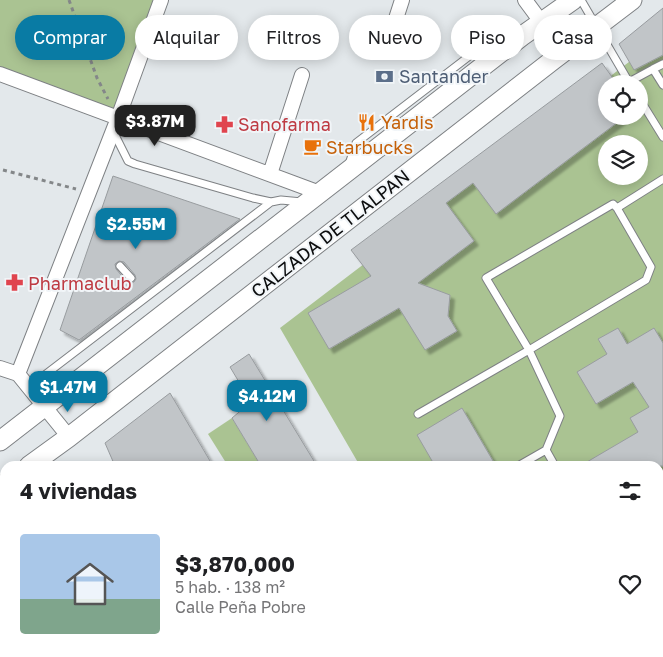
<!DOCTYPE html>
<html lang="es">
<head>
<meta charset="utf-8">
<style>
  :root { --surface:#fff; --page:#f2f2f2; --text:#202124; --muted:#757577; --accent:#097ba4 }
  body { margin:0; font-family:"Golos Text",sans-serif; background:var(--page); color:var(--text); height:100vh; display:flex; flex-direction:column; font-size:19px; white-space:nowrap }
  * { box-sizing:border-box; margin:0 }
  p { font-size:16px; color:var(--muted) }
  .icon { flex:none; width:28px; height:28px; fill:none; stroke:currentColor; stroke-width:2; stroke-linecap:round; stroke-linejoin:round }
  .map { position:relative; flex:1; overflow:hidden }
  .panel { position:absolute; left:0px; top:461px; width:664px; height:196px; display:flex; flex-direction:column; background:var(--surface); border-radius:15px 15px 0 0; box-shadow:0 2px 12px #0003 }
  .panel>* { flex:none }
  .hud { position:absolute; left:15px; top:15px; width:634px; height:45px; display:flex; gap:10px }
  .buttons { position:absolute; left:598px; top:75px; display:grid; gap:10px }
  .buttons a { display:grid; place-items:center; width:50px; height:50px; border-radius:50%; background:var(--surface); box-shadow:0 2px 12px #0003; font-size:25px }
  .price { position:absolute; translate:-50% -42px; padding:0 11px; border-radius:10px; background:var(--accent); color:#fff; font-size:16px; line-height:32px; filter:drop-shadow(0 1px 2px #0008) }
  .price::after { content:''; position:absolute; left:50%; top:30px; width:15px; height:11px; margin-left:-8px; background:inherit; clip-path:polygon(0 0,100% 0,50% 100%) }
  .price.active { background:#222; color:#fff }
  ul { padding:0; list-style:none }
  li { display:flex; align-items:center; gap:15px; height:125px; padding:0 20px }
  li span { display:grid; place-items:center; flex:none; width:140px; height:100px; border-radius:5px; color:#555 }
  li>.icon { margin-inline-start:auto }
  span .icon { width:60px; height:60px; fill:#fffc; stroke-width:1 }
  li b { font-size:21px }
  h2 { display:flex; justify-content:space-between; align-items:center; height:60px; padding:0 20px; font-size:21px }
  .pill { padding:0 18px; border-radius:22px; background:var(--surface); box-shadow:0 2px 12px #0003; font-size:18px; line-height:45px }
  .pill.active { background:var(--accent); color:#fff }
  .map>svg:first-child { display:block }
  .green { fill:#aac392; fill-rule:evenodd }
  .building { fill:#c1c5c8; stroke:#989c9f; fill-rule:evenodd; filter:url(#shadow) }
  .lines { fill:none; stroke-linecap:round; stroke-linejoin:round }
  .lane-casing { stroke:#7e8184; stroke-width:9 }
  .street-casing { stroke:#7e8184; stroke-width:16 }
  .secondary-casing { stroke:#7e8184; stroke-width:21 }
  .path { stroke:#848789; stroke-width:3; stroke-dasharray:4 4; stroke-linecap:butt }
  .lane { stroke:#fff; stroke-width:7 }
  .street { stroke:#fff; stroke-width:14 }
  .secondary { stroke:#fff; stroke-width:19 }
  .labels { text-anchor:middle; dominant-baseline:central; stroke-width:4; stroke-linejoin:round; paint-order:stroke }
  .service-label { font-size:18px; fill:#4e5e75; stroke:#f1f5f8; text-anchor:start }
  .food-label { font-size:18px; fill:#c56008; stroke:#f1f5f8; text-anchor:start }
  .health-label { font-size:18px; fill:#be3a42; stroke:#f1f5f8; text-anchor:start }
  .street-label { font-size:18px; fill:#0c0d0e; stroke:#f1f5f8 }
</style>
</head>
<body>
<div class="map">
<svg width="663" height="657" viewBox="0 0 663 657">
  <defs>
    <filter id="shadow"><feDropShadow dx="4.5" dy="4.5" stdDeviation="1" flood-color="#0004"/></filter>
  </defs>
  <rect width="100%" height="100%" fill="#e3e8eb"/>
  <path class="green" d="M 0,0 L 161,0 L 118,118 L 0,74 Z
    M 663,36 L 663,657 L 471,657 L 468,653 L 659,652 L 659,466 L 360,466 L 280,328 ZM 606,84 L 639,84 L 639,116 L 606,116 ZM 606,144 L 639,144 L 639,176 L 606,176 Z
    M 232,418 L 261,466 L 228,466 L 208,434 Z
    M 0,517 L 5,525 L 5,577 L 0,580 Z
    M 199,653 L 285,653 L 287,657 L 202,657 Z"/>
  <path class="building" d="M 663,8 L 663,55 L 634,70 L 619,44 Z
    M 602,63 L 617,84 L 606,84 L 606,116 L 626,116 L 496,214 L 473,183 L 446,203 L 474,241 L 418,283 L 450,295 L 448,316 L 457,331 L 425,350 L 399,308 L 329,349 L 308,313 L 371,276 L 351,250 Z
    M 113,176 L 240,219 L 79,340 L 60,330 ZM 119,261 L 124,262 L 135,275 L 136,279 L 134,282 L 130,283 L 127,282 L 116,269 L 115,264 Z
    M 618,328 L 627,344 L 654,328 L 663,343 L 663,466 L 580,466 L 638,432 L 630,418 L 649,407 L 633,382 L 596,404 L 577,372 L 607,354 L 598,339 Z
    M 249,354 L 317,466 L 261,466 L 232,418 L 251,402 L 230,367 Z
    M 170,393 L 213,466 L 115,466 L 105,443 Z
    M 462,408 L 496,466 L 435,466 L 417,435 Z"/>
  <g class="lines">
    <defs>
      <path id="lane" d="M 581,0 L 630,84
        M 653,69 L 663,64
        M 629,82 L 653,69 L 663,85
        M 639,98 L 663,137
        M 113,131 L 128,161 L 135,164 L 253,198 L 271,202
        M 349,164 L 356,143 L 502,31 L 517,35
        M 613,204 L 617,208 L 651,267 L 646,280 L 529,350 L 486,278 Z
        M 617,208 L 663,179
        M 120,266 L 131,278
        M 29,387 L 271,202 L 281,200 L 302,202
        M 418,414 L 529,350 L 560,416 L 546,450 L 518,466
        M 546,450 L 555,466"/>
      <path id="street" d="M 525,0 L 542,23
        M 392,31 L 402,0
        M 0,74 L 320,193
        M 270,174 L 302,75
        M 0,368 L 18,374 L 69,437
        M 18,374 L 118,118 L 161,0"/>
      <path id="secondary" d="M 0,441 L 522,36 L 573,0
        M 29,466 L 69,437 L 553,60 L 632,0
        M 0,487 L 5,484"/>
    </defs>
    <use href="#lane" class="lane-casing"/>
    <use href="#street" class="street-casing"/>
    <use href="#secondary" class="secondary-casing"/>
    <path class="path" d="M 69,0 L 97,78 L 108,99
      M 3,170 L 76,189"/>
    <use href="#lane" class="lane"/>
    <use href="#street" class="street"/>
    <use href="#secondary" class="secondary"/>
  </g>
  <defs>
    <symbol id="bank-bare" viewBox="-9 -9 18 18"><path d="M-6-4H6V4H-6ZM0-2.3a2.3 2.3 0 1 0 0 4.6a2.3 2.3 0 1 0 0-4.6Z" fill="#5c6f8a" stroke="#f1f5f8" stroke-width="2.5" paint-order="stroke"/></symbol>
    <symbol id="restaurant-bare" viewBox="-9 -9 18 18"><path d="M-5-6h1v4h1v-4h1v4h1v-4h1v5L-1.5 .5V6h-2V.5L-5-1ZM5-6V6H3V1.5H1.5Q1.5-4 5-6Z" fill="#e8710a" stroke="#f1f5f8" stroke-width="2.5" paint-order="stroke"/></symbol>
    <symbol id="pharmacy-bare" viewBox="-9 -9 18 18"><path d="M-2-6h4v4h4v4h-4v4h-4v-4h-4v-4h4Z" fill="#e0444e" stroke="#f1f5f8" stroke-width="2.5" paint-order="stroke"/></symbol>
    <symbol id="cafe-bare" viewBox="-9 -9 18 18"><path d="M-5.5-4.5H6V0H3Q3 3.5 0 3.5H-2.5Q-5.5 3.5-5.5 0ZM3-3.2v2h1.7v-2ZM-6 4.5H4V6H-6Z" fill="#e8710a" stroke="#f1f5f8" stroke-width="2.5" paint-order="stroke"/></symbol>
  </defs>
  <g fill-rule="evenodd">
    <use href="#bank-bare" x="372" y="64" width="25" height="25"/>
    <use href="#restaurant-bare" x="354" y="110" width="25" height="25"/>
    <use href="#pharmacy-bare" x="212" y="112" width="25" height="25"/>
    <use href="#cafe-bare" x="300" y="134" width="25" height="25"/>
    <use href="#pharmacy-bare" x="2" y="270" width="25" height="25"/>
  </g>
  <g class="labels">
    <g class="service-label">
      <text x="399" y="76">Santander</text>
    </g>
    <g class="food-label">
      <text x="381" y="122">Yardis</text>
      <text x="326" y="147">Starbucks</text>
    </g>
    <g class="health-label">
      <text x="238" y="124">Sanofarma</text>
      <text x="28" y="283">Pharmaclub</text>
    </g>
    <g class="street-label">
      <text transform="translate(330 233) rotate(-38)">CALZADA DE TLALPAN</text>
    </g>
  </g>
</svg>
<div class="buttons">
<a><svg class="icon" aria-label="locate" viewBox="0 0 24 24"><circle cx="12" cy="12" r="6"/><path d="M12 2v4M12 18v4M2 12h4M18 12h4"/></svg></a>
<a><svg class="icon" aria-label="layers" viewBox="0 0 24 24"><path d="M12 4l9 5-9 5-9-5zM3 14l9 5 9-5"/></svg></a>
</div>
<b class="price active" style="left:155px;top:147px">$3.87M</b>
<b class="price" style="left:136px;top:250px">$2.55M</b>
<b class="price" style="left:68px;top:413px">$1.47M</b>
<b class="price" style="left:267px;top:422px">$4.12M</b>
<div class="hud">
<a class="pill active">Comprar</a>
<a class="pill">Alquilar</a>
<a class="pill">Filtros</a>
<a class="pill">Nuevo</a>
<a class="pill">Piso</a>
<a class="pill">Casa</a>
</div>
<section class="panel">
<h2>4 viviendas<svg class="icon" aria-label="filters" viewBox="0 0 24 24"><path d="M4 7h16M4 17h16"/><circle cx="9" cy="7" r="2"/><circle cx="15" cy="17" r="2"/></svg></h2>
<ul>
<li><span style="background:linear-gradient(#a9c7e8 65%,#7fa58c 0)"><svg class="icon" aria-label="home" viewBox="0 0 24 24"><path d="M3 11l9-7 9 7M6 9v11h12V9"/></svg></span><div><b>$3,870,000</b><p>5 hab. · 138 m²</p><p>Calle Peña Pobre</p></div><svg class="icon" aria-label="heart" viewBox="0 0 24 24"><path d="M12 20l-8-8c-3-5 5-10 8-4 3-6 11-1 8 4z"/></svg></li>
</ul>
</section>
</div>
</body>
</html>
